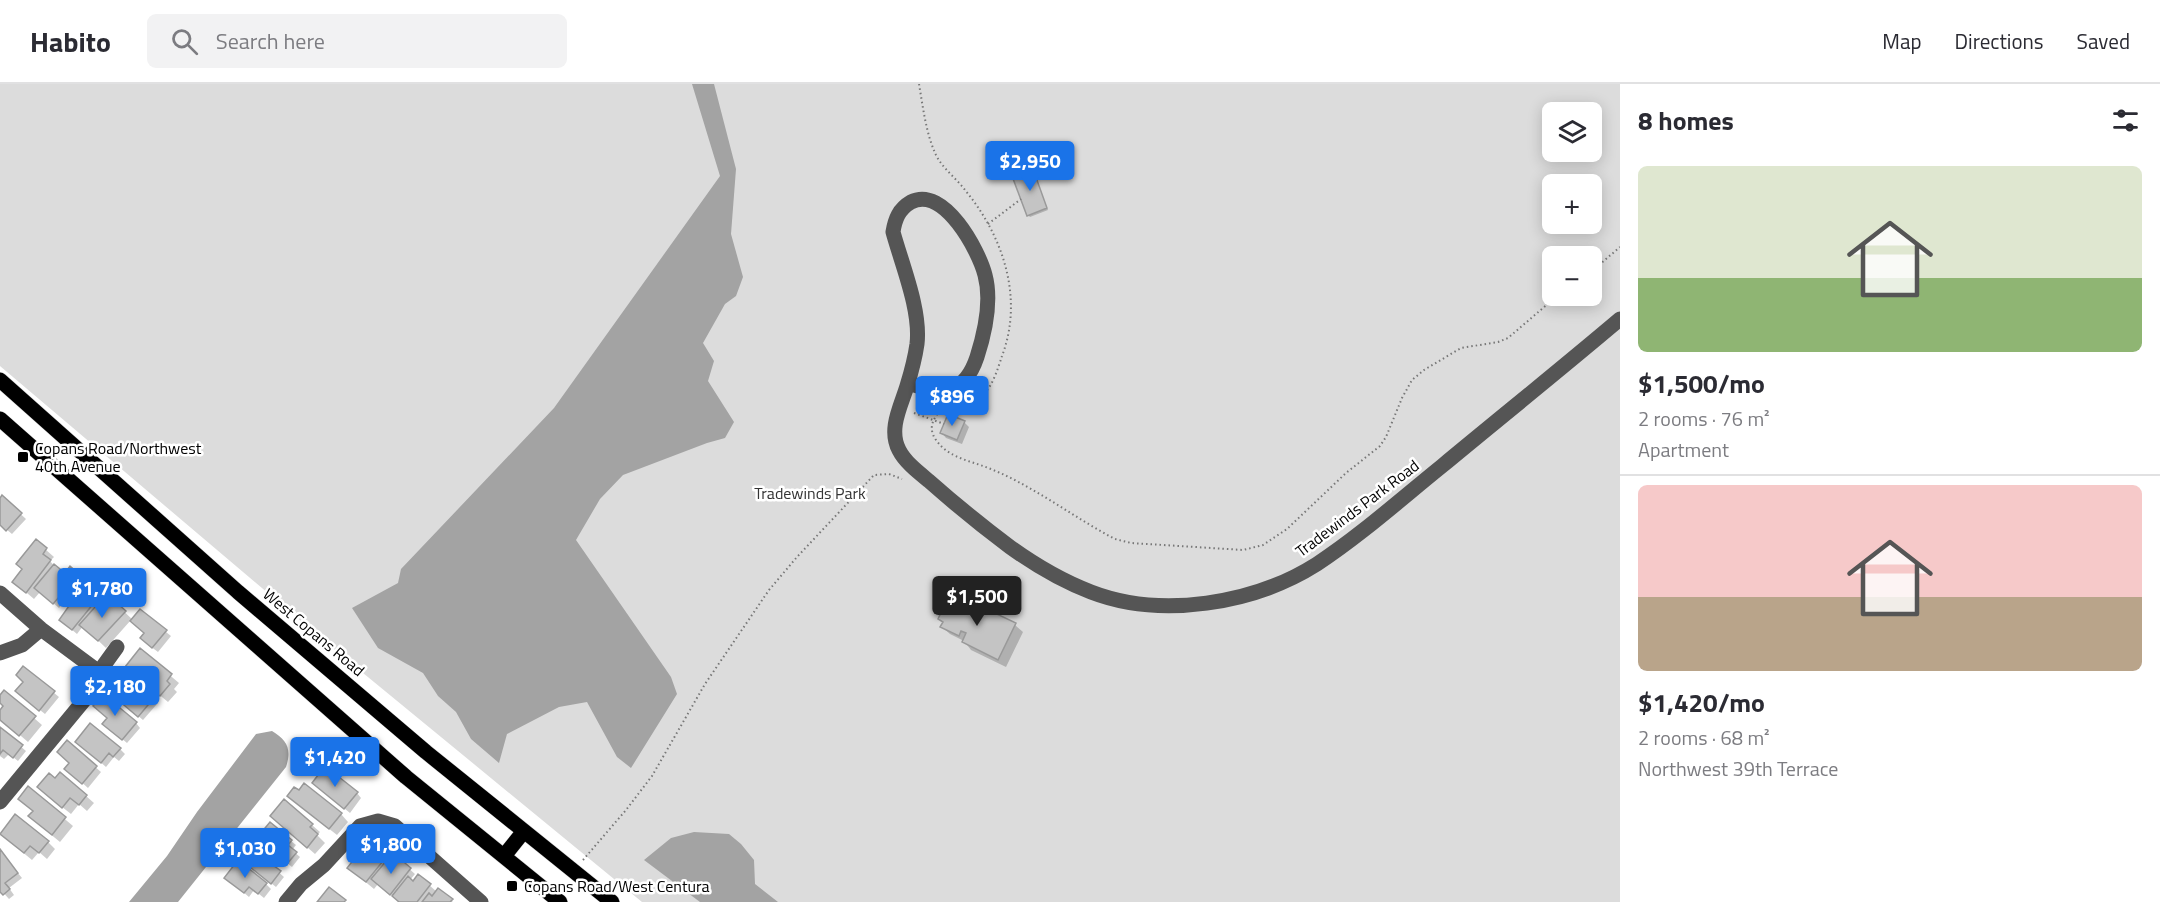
<!DOCTYPE html>
<html lang="en">
<head>
<meta charset="utf-8">
<style>
  :root { --surface:#fff; --page:#f2f2f3; --text:#2b2b33; --muted:#7c7c81; --line:#e1e1e2; --accent:#1a73e8 }
  body { margin:0; font-family:"Titillium Web",sans-serif; background:var(--page); color:var(--text); height:100vh; display:flex; flex-direction:column; font-size:22px; white-space:nowrap }
  * { box-sizing:border-box; margin:0 }
  p { font-size:20px; color:var(--muted) }
  .icon { flex:none; width:33px; height:33px; fill:none; stroke:currentColor; stroke-width:2; stroke-linecap:round; stroke-linejoin:round }
  .map { position:relative; flex:1; overflow:hidden }
  .panel { display:flex; flex-direction:column; background:var(--surface); width:540px }
  .panel>* { flex:none }
  .buttons { position:absolute; left:1542px; top:18px; display:grid; gap:12px }
  .buttons a { display:grid; place-items:center; width:60px; height:60px; border-radius:9px; background:var(--surface); box-shadow:0 3px 15px #0003; font-size:30px }
  .price { position:absolute; translate:-50% -51px; padding:0 14px; border-radius:6px; background:var(--accent); color:#fff; font-size:20px; line-height:39px; filter:drop-shadow(0 2px 3px #0008) }
  .price::after { content:''; position:absolute; left:50%; top:36px; width:18px; height:14px; margin-left:-9px; background:inherit; clip-path:polygon(0 0,100% 0,50% 100%) }
  .price.active { background:#222; color:#fff }
  ul { padding:0; list-style:none }
  li { display:grid; align-content:center; gap:12px; height:318px; padding:0 18px }
  li+li { border-top:2px solid var(--line) }
  li span { display:grid; place-items:center; height:186px; border-radius:9px; color:#555 }
  li>.icon { margin-inline-start:auto }
  span .icon { width:108px; height:108px; fill:#fffc; stroke-width:1 }
  li b { font-size:26px }
  h2 { display:flex; justify-content:space-between; align-items:center; height:72px; padding:0 18px; font-size:26px }
  header { display:flex; align-items:center; gap:36px; box-sizing:border-box; height:84px; padding:0 30px; background:var(--surface); border-bottom:2px solid var(--line) }
  header strong { font-size:28px }
  nav { display:flex; gap:33px; margin-inline-start:auto; font-size:21px }
  .search { width:420px; height:54px; background:var(--page); display:flex; align-items:center; gap:15px; box-sizing:border-box; padding:0 21px; border-radius:9px; color:var(--muted); font-size:22px }
  main { display:flex; flex:1; min-height:0 }
  .map>svg:first-child { display:block }
  .green { fill:#dcdcdc; fill-rule:evenodd }
  .water { fill:#a3a3a3 }
  .shadow { fill:#0003 }
  .building { fill:#c4c4c4; stroke:#999; stroke-width:1.5 }
  .lines { fill:none; stroke-linecap:round; stroke-linejoin:round }
  .major-casing { stroke:#dbdbdb; stroke-width:16 }
  .path { stroke:#777; stroke-width:2; stroke-dasharray:1.5 3; stroke-linecap:butt }
  .minor { stroke:#555; stroke-width:15 }
  .major { stroke:#000; stroke-width:15 }
  .poi-dot { fill:#000; stroke:#fff; stroke-width:2 }
  .labels { text-anchor:middle; dominant-baseline:central; stroke-width:5; stroke-linejoin:round; paint-order:stroke }
  .poi-label { font-size:16px; fill:#000; stroke:#fff; text-anchor:start }
  .park-label { font-size:16px; fill:#333; stroke:#fff }
  .street-label { font-size:16px; fill:#000; stroke:#fff }
</style>
</head>
<body>
<header>
<strong>Habito</strong>
<div class="search"><svg class="icon" aria-label="search" viewBox="0 0 24 24"><circle cx="10" cy="10" r="6"/><path d="M15 15l6 6"/></svg>Search here</div>
<nav><a>Map</a><a>Directions</a><a>Saved</a></nav>
</header>
<main>
<div class="map">
<svg width="1620" height="818" viewBox="0 0 1620 818">
  <rect width="100%" height="100%" fill="#fff"/>
  <path class="green" d="M 0,0 L 1620,0 L 1620,818 L 642,818 L 335,566 L 0,282 ZM 1552,28 L 1592,28 L 1592,68 L 1552,68 ZM 1552,100 L 1592,100 L 1592,140 L 1552,140 ZM 1552,172 L 1592,172 L 1592,212 L 1552,212 Z"/>
  <path class="water" d="M 692,0 L 714,0 L 736,85 L 731,150 L 743,193 L 736,212 L 725,220 L 703,259 L 714,277 L 708,297 L 734,338 L 725,354 L 707,359 L 623,391 L 600,415 L 576,456 L 671,593 L 677,610 L 631,684 L 617,673 L 587,618 L 559,623 L 507,650 L 499,679 L 471,655 L 456,628 L 438,612 L 423,589 L 378,564 L 352,524 L 398,499 L 401,485 L 554,324 L 720,92 Z
    M 272,647 C 287,656 292,665 286,683 L 178,818 L 129,818 L 167,772 L 197,728 L 256,650 Z
    M 694,748 L 729,750 L 741,760 L 754,776 L 755,800 L 778,818 L 700,818 L 644,776 L 671,754 Z"/>
  <path class="shadow" d="M 1032,87 L 1048,126 L 1030,133 L 1028,131 Z
    M 964,338 L 969,343 L 962,360 L 946,354 L 942,349 Z
    M 2,413 L 26,435 L 12,450 L 0,440 L 0,416 Z
    M 36,457 L 54,473 L 50,477 L 57,485 L 65,491 L 71,484 L 83,495 L 79,500 L 101,519 L 114,524 L 117,521 L 133,536 L 140,527 L 171,552 L 158,568 L 146,559 L 146,549 L 131,536 L 106,564 L 83,542 L 77,550 L 65,540 L 71,523 L 65,517 L 59,524 L 40,508 L 34,515 L 14,498 L 24,485 Z
    M 974,523 L 979,528 L 981,524 L 1015,541 L 1023,548 L 1006,583 L 971,566 L 964,557 L 950,550 L 942,543 L 944,539 L 939,535 Z
    M 140,566 L 179,599 L 174,605 L 177,608 L 168,618 L 134,590 Z
    M 24,584 L 59,613 L 45,630 L 22,612 L 25,598 Z
    M 4,608 L 42,641 L 28,658 L 0,634 L 0,629 L 5,623 L 0,618 L 0,613 Z
    M 118,615 L 152,616 L 157,620 L 143,636 Z
    M 136,639 L 140,644 L 127,659 L 109,644 Z
    M 0,645 L 26,667 L 18,677 L 9,670 L 4,675 L 0,672 Z
    M 67,658 L 101,688 L 88,704 L 71,689 Z
    M 82,662 L 120,665 L 125,670 L 119,677 L 114,673 L 106,683 Z
    M 56,696 L 86,712 L 94,719 L 87,727 L 79,720 L 71,730 L 47,711 Z
    M 318,703 L 357,709 L 361,714 L 350,729 Z
    M 28,704 L 73,742 L 60,758 L 38,740 Z
    M 299,708 L 341,730 L 348,738 L 337,751 L 296,719 Z
    M 284,717 L 320,748 L 317,751 L 325,759 L 315,770 L 279,739 Z
    M 377,756 L 415,790 L 410,796 L 413,799 L 419,792 L 437,808 L 438,806 L 453,818 L 400,818 L 378,800 L 374,805 L 357,791 Z
    M 9,757 L 48,758 L 55,765 L 47,775 L 39,768 L 32,776 Z
    M 291,757 L 296,761 L 292,766 L 300,773 L 292,783 L 263,760 Z
    M 253,760 L 277,780 L 274,784 L 284,793 L 276,803 L 247,780 Z
    M 0,767 L 22,794 L 9,804 L 14,811 L 9,815 L 0,805 Z
    M 231,798 L 266,800 L 271,805 L 264,814 L 254,806 L 249,813 Z"/>
  <path class="building" d="M 1033,85 L 1047,124 L 1027,132 L 1012,92 Z
    M 948,330 L 965,337 L 957,356 L 940,349 Z
    M 2,411 L 22,429 L 6,447 L 0,441 L 0,414 Z
    M 36,455 L 47,464 L 43,470 L 51,476 L 26,509 L 12,498 L 22,485 L 16,480 Z
    M 54,480 L 65,489 L 70,482 L 79,490 L 53,520 L 34,504 Z
    M 79,499 L 98,514 L 72,546 L 59,536 L 69,522 L 64,518 Z
    M 104,513 L 114,522 L 117,519 L 126,527 L 98,557 L 79,541 Z
    M 955,513 L 975,522 L 971,529 L 975,531 L 980,522 L 1016,539 L 998,576 L 962,558 L 966,549 L 961,547 L 959,552 L 940,543 L 943,538 L 938,535 L 947,516 L 953,519 Z
    M 140,525 L 167,546 L 152,564 L 140,554 L 144,549 L 130,537 Z
    M 140,564 L 172,590 L 167,597 L 170,600 L 160,612 L 125,583 Z
    M 23,582 L 55,607 L 39,627 L 15,607 L 23,598 L 16,591 Z
    M 127,592 L 153,615 L 138,633 L 112,611 Z
    M 4,606 L 36,632 L 19,652 L 0,636 L 0,626 L 3,622 L 0,619 L 0,611 Z
    M 103,610 L 137,638 L 122,656 L 102,640 L 107,634 L 93,622 Z
    M 90,639 L 121,664 L 113,673 L 109,669 L 101,679 L 75,658 Z
    M 0,643 L 23,661 L 13,674 L 3,666 L 0,670 Z
    M 67,656 L 97,682 L 82,700 L 64,685 L 69,679 L 57,668 Z
    M 325,682 L 358,708 L 344,725 L 312,699 Z
    M 60,688 L 87,711 L 79,721 L 70,714 L 62,724 L 37,703 L 49,689 L 55,694 Z
    M 304,699 L 342,729 L 329,745 L 287,712 L 294,703 L 299,706 Z
    M 28,702 L 66,733 L 52,751 L 28,732 L 33,727 L 18,715 Z
    M 284,715 L 313,740 L 310,743 L 318,750 L 307,764 L 270,732 Z
    M 15,730 L 49,757 L 39,769 L 30,762 L 24,769 L 0,750 Z
    M 270,738 L 292,756 L 288,761 L 297,768 L 287,780 L 256,755 Z
    M 377,754 L 392,766 L 366,798 L 347,784 L 367,759 L 371,762 Z
    M 253,758 L 273,774 L 270,779 L 281,787 L 271,800 L 240,775 Z
    M 0,765 L 18,789 L 5,799 L 10,805 L 3,811 L 0,808 Z
    M 399,774 L 411,784 L 390,811 L 371,795 L 387,776 L 393,781 Z
    M 238,776 L 267,799 L 258,810 L 249,803 L 244,809 L 224,794 Z
    M 418,790 L 431,800 L 417,818 L 399,818 L 392,812 L 408,792 L 413,797 Z
    M 329,803 L 346,816 L 344,818 L 317,818 Z
    M 438,804 L 453,815 L 450,818 L 422,818 L 429,809 L 432,812 Z"/>
  <g class="lines">
    <defs>
      <path id="major" d="M 0,296 L 238,508 L 426,668 L 612,818
        M 0,335 L 406,693 L 560,818
        M 504,772 L 524,747"/>
    </defs>
    <use href="#major" class="major-casing"/>
    <path class="path" d="M 919,0 C 923,23 926,50 936,71 C 943,85 956,94 965,106 C 1003,152 1024,214 1002,272 C 998,284 992,305 981,312 C 970,320 952,319 942,324 C 934,334 927,343 936,356 C 947,372 966,376 983,382 C 1030,399 1071,432 1115,455 L 1131,459 L 1243,466 L 1263,461 L 1287,445 L 1346,389 L 1380,362 L 1386,353 L 1402,314 L 1412,296 L 1424,286 L 1461,264 L 1498,258 L 1508,254 L 1557,212
      M 988,140 L 1021,115
      M 1592,187 L 1620,163
      M 914,329 L 944,340
      M 583,776 L 626,726 L 652,692 L 705,600 L 769,506 L 797,473 L 874,391 L 889,390 L 902,395"/>
    <path class="minor" d="M 908,299 C 942,310 964,312 977,273 C 985,248 992,217 985,191 C 979,167 944,101 911,118 C 899,125 895,135 893,148 C 902,181 921,226 917,260 C 915,274 911,289 907,302 C 901,322 888,345 899,366 C 905,378 918,388 929,397 C 955,420 982,442 1010,463 C 1035,481 1062,497 1091,508 C 1161,535 1254,520 1317,480 C 1361,451 1401,415 1442,382 C 1501,333 1561,285 1620,235
      M 0,509 L 41,545 L 99,588
      M 0,569 L 22,561 L 41,545
      M 0,718 L 86,614 L 99,588 L 117,563
      M 286,818 L 301,800 L 324,781 L 360,742 L 378,737 L 395,742 L 481,818"/>
    <use href="#major" class="major"/>
  </g>
  <g class="poi-dot">
    <rect x="17" y="367" width="12" height="12" rx="3"/>
    <rect x="506" y="796" width="12" height="12" rx="3"/>
  </g>
  <g class="labels">
    <g class="poi-label">
      <text x="35" y="364">Copans Road/Northwest<tspan x="35" dy="18">40th Avenue</tspan></text>
      <text x="524" y="802">Copans Road/West Centura</text>
    </g>
    <g class="park-label">
      <text x="810" y="409">Tradewinds Park</text>
    </g>
    <g class="street-label">
      <text transform="translate(1357 424) rotate(-37)">Tradewinds Park Road</text>
      <text transform="translate(314 548) rotate(40)">West Copans Road</text>
    </g>
  </g>
</svg>
<div class="buttons">
<a><svg class="icon" aria-label="layers" viewBox="0 0 24 24"><path d="M12 4l9 5-9 5-9-5zM3 14l9 5 9-5"/></svg></a>
<a>+</a>
<a>−</a>
</div>
<b class="price" style="left:1030px;top:108px">$2,950</b>
<b class="price" style="left:952px;top:343px">$896</b>
<b class="price" style="left:102px;top:535px">$1,780</b>
<b class="price active" style="left:977px;top:543px">$1,500</b>
<b class="price" style="left:115px;top:633px">$2,180</b>
<b class="price" style="left:335px;top:704px">$1,420</b>
<b class="price" style="left:391px;top:791px">$1,800</b>
<b class="price" style="left:245px;top:795px">$1,030</b>
</div>
<section class="panel">
<h2>8 homes<svg class="icon" aria-label="filters" viewBox="0 0 24 24"><path d="M4 7h16M4 17h16"/><circle cx="9" cy="7" r="2"/><circle cx="15" cy="17" r="2"/></svg></h2>
<ul>
<li><span style="background:linear-gradient(#dfe7d0 60%,#8fb573 0)"><svg class="icon" aria-label="home" viewBox="0 0 24 24"><path d="M3 11l9-7 9 7M6 9v11h12V9"/></svg></span><div><b>$1,500/mo</b><p>2 rooms · 76 m²</p><p>Apartment</p></div></li>
<li><span style="background:linear-gradient(#f6c9c9 60%,#b9a48a 0)"><svg class="icon" aria-label="home" viewBox="0 0 24 24"><path d="M3 11l9-7 9 7M6 9v11h12V9"/></svg></span><div><b>$1,420/mo</b><p>2 rooms · 68 m²</p><p>Northwest 39th Terrace</p></div></li>
</ul>
</section>
</main>
</body>
</html>
